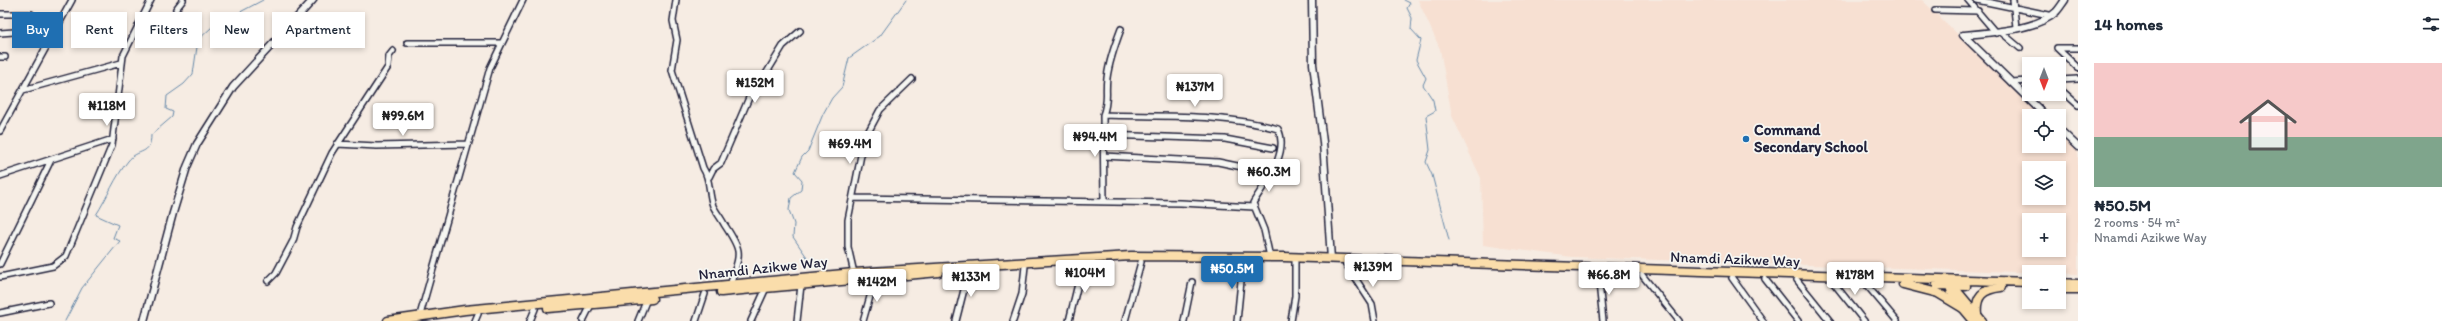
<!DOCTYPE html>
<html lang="en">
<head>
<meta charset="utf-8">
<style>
  :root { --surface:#fff; --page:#f6f6f7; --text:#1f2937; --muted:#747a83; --line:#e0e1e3; --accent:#1f6fb2 }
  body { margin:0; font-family:Itim,sans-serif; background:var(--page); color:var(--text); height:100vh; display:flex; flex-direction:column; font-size:15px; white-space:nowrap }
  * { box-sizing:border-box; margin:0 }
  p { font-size:13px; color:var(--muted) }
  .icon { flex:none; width:22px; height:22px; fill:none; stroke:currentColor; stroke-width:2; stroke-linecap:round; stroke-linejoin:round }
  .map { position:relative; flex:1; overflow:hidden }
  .sheet { display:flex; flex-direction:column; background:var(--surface); width:380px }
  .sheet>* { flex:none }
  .guide { position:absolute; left:12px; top:12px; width:380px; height:36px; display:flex; gap:8px }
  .needle { width:26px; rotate:180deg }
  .buttons { position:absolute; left:2022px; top:57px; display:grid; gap:8px }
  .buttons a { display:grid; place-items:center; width:44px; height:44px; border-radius:0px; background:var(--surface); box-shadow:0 2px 6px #0003; font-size:20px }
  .price { position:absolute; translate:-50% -34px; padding:0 9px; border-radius:4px; background:#fff; color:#222; font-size:13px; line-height:26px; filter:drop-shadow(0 1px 2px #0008) }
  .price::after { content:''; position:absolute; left:50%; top:24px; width:12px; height:9px; margin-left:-6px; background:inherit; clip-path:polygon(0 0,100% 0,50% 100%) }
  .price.on { background:var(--accent); color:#fff }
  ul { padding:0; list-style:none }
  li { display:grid; align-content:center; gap:8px; height:212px; padding:0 16px }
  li+li { border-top:1px solid var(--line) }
  li span { display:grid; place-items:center; height:124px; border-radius:0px; color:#555 }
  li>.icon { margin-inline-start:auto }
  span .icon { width:72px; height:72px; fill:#fffc; stroke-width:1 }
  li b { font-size:17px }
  h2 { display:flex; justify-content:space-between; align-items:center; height:48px; padding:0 16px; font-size:17px }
  .chip { padding:0 14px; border-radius:0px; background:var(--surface); box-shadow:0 2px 6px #0003; font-size:14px; line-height:36px }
  .chip.on { background:var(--accent); color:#fff }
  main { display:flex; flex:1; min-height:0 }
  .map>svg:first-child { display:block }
  .built { fill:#f7e0d2; fill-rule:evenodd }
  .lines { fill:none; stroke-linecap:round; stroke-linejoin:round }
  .stream { stroke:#6588a9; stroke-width:1 }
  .minor-casing { stroke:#22223b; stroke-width:8 }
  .tertiary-casing { stroke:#22223b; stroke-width:9 }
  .primary-casing { stroke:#22223b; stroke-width:11 }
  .trunk-casing { stroke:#22223b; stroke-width:11 }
  .minor { stroke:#f6f6f2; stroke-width:5 }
  .tertiary { stroke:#f6f6f2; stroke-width:6 }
  .primary { stroke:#faddab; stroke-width:8 }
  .trunk { stroke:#faddab; stroke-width:8 }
  .poi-dot { fill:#1f6fb2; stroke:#f6f6f2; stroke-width:1.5 }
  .labels { text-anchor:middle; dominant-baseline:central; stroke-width:3.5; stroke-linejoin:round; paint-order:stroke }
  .poi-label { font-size:15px; font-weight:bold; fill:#22223b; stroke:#f6f6f2; text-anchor:start }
  .street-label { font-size:15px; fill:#22223b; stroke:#f6f6f2 }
</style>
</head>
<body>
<main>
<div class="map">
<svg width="2078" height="321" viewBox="0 0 2078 321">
  <rect width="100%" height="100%" fill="#f6ece3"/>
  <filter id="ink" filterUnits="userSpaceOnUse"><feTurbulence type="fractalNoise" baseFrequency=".025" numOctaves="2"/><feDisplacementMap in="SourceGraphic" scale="8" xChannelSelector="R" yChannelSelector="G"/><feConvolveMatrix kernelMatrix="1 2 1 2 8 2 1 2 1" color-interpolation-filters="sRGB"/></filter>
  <g filter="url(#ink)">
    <path class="built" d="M 1418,0 L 1922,0 L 2043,116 L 2029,116 L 2029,146 L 2059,146 L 2059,133 L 2078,153 L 2078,274 L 1572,257 L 1483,245 L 1481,178 L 1452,116 L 1440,49 ZM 2029,168 L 2059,168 L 2059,198 L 2029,198 ZM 2029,220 L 2059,220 L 2059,250 L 2029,250 Z"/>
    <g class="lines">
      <path class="stream" d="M 1404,0 L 1410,3 L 1407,8 L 1412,18 L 1411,29 L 1421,40 L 1416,60 L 1426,78 L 1423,85 L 1433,100 L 1435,111 L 1426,116 L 1430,150 L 1426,162 L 1432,175 L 1449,240
        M 811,263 L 793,237 L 794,224 L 789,210 L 791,198 L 801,190 L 802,180 L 795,172 L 802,157 L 808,151 L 823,114 L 832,98 L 842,87 L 849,58 L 880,36 L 906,0
        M 65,321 L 82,288 L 120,241 L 113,238 L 118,225 L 96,215 C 107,198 115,177 128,161 C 138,148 151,156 151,135 L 172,117 L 173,112 L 166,109 L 167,96 L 184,84 L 193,74 L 198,40 L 212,27 L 263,0"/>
      <defs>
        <path id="minor" d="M 676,0 L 673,21 L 677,40 L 672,70 L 703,168 C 711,180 708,192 713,206 C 716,212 721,218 724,224 C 744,254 740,252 730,286
          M 1968,0 L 1996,33
          M 1977,0 L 2049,15
          M 2013,0 L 2016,27
          M 176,9 L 183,0
          M 1935,10 L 1978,11
          M 0,14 L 31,14
          M 2001,32 L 2020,48
          M 0,33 L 14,32
          M 407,43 L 502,43
          M 2078,48 L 2057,48 L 2078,68
          M 0,57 L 5,57
          M 2059,80 L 2078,79
          M 2011,82 L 2029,81
          M 2059,88 L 2078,105
          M 23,90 L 121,63
          M 1103,115 C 1161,117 1222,113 1278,129 C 1290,153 1265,183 1253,203 L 1264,230 L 1270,257
          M 0,131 L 72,0
          M 1104,135 L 1225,139 L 1273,148
          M 337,144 L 377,146 L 468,144
          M 1104,156 L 1218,162 L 1242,167 L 1269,178
          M 0,176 L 113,139
          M 709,177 L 713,169 L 721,163 L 751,93 L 758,87 L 783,46 L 800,31
          M 853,198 L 1181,203 L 1254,207
          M 1104,201 L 1103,115 C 1109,100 1105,93 1107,78 C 1109,61 1115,45 1121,29
          M 0,264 L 51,160
          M 1346,264 L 1372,304 L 1375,321
          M 854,273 L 848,247 L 848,220 L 864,140 L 880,110 L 912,79
          M 1598,273 L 1603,321
          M 1642,275 L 1679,321
          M 0,277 L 53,266 L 66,256 L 112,145 L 123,56 L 151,0
          M 1732,278 L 1763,321
          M 1765,279 L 1798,321
          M 1797,280 L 1830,321
          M 268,281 L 276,273 L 293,241 L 297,227 L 332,153 L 388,67 L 389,56 L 393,51
          M 1832,281 L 1864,321
          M 1864,282 L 1897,321
          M 0,313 L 49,303
          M 420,315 L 490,68 L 523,0
          M 475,321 L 478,314
          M 530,321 L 535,309
          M 583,321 L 591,305
          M 638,321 L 647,299
          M 696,321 L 705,294
          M 751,321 L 766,288
          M 797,321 L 801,285
          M 863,321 L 875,279
          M 956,321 L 969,270
          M 1013,321 L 1022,294 L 1025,266
          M 1069,321 L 1083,263
          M 1125,321 L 1141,262
          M 1184,321 L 1192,282
          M 1237,321 L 1243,261
          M 1291,321 L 1295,296 L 1295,262"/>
        <path id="tertiary" d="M 1312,0 L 1313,64 L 1323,142 L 1331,259
          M 2046,116 L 1963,35 C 1988,33 2037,30 2056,12 C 2059,9 2062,4 2065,0
          M 2059,129 L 2078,147
          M 144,321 L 173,213 L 187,167 L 197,144 L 233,87 L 313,0"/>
        <path id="primary" d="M 1946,284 L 1957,291 L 1982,321
          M 1950,286 L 1953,296 L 1974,321"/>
        <path id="trunk" d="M 2059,283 L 2078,284
          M 1903,284 L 1938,293 L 1963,308
          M 1937,285 L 1966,286
          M 2059,289 L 2078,289
          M 721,292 L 939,272
          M 548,308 L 652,299
          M 1977,315 C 1975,296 1983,289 2001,287
          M 388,321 L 465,310 L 854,273 L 1131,256 L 1284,257 L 2029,282"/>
      </defs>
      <use href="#minor" class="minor-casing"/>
      <use href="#tertiary" class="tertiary-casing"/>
      <use href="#primary" class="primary-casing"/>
      <use href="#trunk" class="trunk-casing"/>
      <use href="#minor" class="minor"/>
      <use href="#tertiary" class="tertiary"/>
      <use href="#primary" class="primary"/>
      <use href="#trunk" class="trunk"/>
    </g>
  </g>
  <circle class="poi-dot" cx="1746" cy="139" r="4"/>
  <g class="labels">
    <g class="poi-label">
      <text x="1754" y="130">Command<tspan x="1754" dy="17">Secondary School</tspan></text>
    </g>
    <g class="street-label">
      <text transform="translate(1735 259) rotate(2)">Nnamdi Azikwe Way</text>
      <text transform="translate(763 268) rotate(-6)">Nnamdi Azikwe Way</text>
    </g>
  </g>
</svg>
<div class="buttons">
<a><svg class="needle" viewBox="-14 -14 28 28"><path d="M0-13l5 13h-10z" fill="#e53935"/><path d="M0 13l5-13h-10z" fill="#747a83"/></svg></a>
<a><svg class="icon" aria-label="locate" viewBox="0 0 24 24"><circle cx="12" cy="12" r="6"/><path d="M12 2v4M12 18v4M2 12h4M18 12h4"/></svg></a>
<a><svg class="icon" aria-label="layers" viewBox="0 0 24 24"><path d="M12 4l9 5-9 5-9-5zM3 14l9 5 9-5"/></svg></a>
<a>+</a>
<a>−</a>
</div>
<b class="price" style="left:755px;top:104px">₦152M</b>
<b class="price" style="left:1195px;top:108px">₦137M</b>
<b class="price" style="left:107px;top:127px">₦118M</b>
<b class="price" style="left:403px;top:137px">₦99.6M</b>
<b class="price" style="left:1095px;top:158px">₦94.4M</b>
<b class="price" style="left:850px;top:165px">₦69.4M</b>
<b class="price" style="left:1269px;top:193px">₦60.3M</b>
<b class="price" style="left:1373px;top:288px">₦139M</b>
<b class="price on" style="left:1232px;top:290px">₦50.5M</b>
<b class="price" style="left:1085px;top:294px">₦104M</b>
<b class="price" style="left:1609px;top:296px">₦66.8M</b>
<b class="price" style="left:1855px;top:296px">₦178M</b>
<b class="price" style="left:971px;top:298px">₦133M</b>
<b class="price" style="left:877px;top:303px">₦142M</b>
<div class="guide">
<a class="chip on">Buy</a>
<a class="chip">Rent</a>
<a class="chip">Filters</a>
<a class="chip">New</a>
<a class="chip">Apartment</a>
</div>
</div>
<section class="sheet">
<h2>14 homes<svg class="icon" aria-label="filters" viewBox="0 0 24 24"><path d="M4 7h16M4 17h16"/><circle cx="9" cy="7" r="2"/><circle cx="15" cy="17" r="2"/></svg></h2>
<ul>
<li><span style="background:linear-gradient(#f6c9c9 60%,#7fa58c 0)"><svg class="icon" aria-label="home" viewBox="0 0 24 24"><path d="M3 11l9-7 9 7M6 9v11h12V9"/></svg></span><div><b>₦50.5M</b><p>2 rooms · 54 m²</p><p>Nnamdi Azikwe Way</p></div></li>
</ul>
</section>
</main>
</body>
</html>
